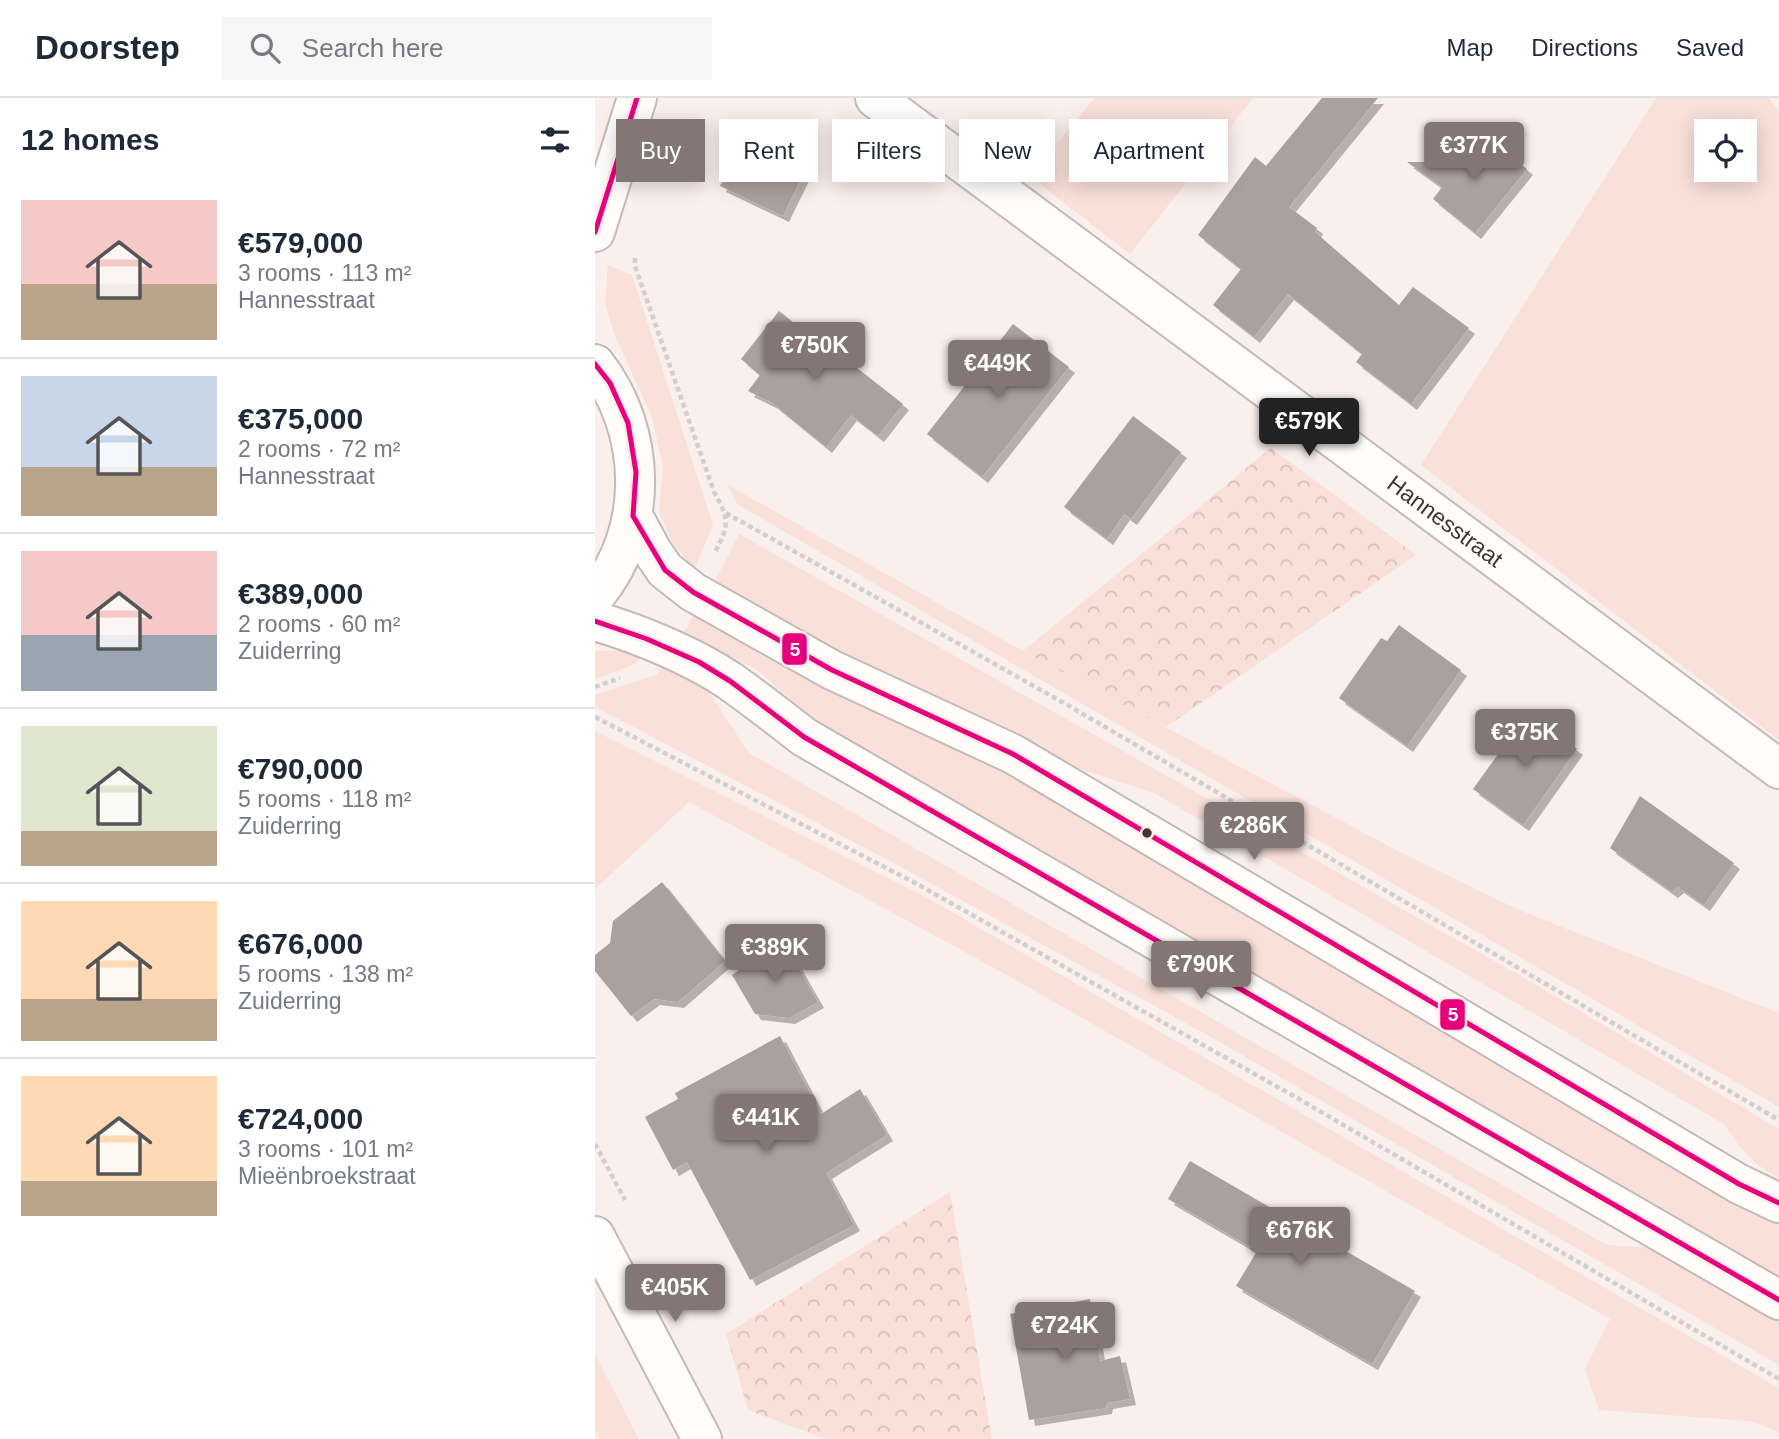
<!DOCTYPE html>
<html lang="en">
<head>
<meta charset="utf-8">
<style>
  :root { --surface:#fff; --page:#f6f6f7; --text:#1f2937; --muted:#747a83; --line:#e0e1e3; --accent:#827774 }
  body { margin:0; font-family:Arial,sans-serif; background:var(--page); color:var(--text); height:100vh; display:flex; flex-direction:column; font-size:26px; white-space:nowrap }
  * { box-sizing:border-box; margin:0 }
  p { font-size:23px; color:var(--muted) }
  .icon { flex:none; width:38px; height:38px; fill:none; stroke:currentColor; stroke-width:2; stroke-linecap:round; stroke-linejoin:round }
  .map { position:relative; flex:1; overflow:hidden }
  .drawer { display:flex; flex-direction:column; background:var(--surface); width:595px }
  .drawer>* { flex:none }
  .banner { position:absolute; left:21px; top:21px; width:665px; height:63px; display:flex; gap:14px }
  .tools { position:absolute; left:1099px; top:21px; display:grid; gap:14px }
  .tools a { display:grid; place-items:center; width:63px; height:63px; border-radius:0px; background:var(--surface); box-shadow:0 4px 18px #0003; font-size:35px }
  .price { position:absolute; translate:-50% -60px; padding:0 16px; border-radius:7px; background:var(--accent); color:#fff; font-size:23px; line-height:46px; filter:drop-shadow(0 2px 4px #0008) }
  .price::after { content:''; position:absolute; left:50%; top:42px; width:21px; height:16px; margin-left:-10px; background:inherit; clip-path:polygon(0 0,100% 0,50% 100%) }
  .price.current { background:#222; color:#fff }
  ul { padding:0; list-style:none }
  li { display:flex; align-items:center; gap:21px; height:175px; padding:0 21px }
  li+li { border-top:2px solid var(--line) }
  li span { display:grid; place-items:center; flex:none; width:196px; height:140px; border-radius:0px; color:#555 }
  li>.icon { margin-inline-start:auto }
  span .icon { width:84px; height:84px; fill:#fffc; stroke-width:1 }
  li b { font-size:30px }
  h2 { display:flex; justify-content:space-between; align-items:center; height:84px; padding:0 21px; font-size:30px }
  .pill { padding:0 24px; border-radius:0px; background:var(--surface); box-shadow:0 4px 18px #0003; font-size:24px; line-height:63px }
  .pill.current { background:var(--accent); color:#fff }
  header { display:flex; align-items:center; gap:42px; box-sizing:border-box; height:98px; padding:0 35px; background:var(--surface); border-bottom:2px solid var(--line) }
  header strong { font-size:33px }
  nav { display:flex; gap:38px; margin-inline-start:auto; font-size:24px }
  .search { width:490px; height:63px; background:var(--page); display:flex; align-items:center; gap:18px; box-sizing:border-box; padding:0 24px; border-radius:0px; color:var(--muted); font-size:26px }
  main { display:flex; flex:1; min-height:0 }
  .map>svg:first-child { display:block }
  .grass { fill:#f9e0d9; fill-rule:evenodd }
  .forest { fill:url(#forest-crowns) }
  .building { fill:#aaa09d; filter:url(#shadow) }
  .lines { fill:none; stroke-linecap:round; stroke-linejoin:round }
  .minor-casing { stroke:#c4bab7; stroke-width:42 }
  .tertiary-casing { stroke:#c4bab7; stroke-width:42 }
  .secondary-casing { stroke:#c4bab7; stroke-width:42 }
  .path { stroke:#d2cfce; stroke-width:4.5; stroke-dasharray:5 3.5; stroke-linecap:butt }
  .minor { stroke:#fefdfc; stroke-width:38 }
  .tertiary { stroke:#fefdfc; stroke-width:38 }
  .secondary { stroke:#fefdfc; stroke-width:38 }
  .bus-1-casing { stroke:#feece7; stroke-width:10 }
  .bus-1 { stroke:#e6007e; stroke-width:5 }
  .bus-dot { fill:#423633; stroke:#feece7; stroke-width:2.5 }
  .labels { text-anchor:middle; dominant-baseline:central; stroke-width:7; stroke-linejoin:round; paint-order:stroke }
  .street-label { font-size:23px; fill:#423633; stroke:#feece7 }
  .line-badge { stroke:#feece7; stroke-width:2.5 }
  .badge-label { font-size:19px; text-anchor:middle; font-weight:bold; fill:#fff }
</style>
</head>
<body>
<header>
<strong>Doorstep</strong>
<div class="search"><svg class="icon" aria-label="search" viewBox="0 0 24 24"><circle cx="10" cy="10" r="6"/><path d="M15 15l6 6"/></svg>Search here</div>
<nav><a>Map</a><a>Directions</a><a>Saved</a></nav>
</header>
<main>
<section class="drawer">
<h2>12 homes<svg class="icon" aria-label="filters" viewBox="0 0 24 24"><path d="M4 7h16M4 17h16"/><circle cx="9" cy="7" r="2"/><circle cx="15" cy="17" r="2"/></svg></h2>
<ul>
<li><span style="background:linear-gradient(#f6c9c9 60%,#b9a48a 0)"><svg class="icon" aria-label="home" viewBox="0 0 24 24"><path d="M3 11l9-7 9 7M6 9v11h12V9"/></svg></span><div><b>€579,000</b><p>3 rooms · 113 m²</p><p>Hannesstraat</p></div></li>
<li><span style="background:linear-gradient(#c9d6e8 65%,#b9a48a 0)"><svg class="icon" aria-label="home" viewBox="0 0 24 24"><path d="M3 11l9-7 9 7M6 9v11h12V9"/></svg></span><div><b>€375,000</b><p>2 rooms · 72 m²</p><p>Hannesstraat</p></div></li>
<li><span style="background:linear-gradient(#f6c9c9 60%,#9aa5b1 0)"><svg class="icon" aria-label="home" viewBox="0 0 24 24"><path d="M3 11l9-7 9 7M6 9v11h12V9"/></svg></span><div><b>€389,000</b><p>2 rooms · 60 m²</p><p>Zuiderring</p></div></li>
<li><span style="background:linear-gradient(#dfe7d0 75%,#b9a48a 0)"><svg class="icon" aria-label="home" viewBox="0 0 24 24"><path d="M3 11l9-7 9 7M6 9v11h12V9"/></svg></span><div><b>€790,000</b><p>5 rooms · 118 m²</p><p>Zuiderring</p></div></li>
<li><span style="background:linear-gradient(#ffd9b3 70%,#b9a48a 0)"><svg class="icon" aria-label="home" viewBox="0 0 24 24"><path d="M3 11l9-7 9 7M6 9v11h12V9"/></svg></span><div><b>€676,000</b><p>5 rooms · 138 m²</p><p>Zuiderring</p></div></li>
<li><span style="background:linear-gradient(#ffd9b3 75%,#b9a48a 0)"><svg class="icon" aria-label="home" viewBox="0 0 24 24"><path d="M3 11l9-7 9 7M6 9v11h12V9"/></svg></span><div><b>€724,000</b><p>3 rooms · 101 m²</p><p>Mieënbroekstraat</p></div></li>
</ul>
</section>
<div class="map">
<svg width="1184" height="1341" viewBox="0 0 1184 1341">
  <defs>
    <pattern id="forest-crowns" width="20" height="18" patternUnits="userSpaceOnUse" patternTransform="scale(1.75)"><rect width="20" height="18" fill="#f9e0d9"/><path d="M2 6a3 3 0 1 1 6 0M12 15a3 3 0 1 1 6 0" fill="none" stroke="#d7c1bb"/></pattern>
    <filter id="shadow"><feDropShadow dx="6" dy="6" stdDeviation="0" flood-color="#0004"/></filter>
  </defs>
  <rect width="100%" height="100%" fill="#f9efec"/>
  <path class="grass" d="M 499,0 L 658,0 L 535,156 L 436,79 Z
    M 1061,0 L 1174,0 L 1184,14 L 1184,642 L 826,367 ZM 1111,33 L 1150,33 L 1150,72 L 1111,72 Z
    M 13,167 L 37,177 L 118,427 L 99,472 L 77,443 L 64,414 L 68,369 L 57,319 L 20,238 L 10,206 Z
    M 133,387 L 433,556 L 803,753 L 924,812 L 1184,915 L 1184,1009 L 142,406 Z
    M 144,436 L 924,877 L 1184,1031 L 1184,1080 C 1159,1068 1144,1049 1129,1026 L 559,695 L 463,664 L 229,549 L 119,485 Z
    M 100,515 L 246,598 L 337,634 L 426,680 L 1184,1117 L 1184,1182 L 279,660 L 221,623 L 162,572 L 89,533 Z
    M 0,553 L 28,553 L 45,560 L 36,568 L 0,581 Z
    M 69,568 L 114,595 L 154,655 L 1012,1147 L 1060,1150 L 1184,1222 L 1184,1267 L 616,939 L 297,764 L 0,609 L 0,597 L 61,577 Z
    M 0,633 L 329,798 L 1184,1290 L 1184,1334 L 1155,1323 L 1004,1312 L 990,1271 L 1015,1221 L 412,877 L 94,704 L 0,791 Z
    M 0,1256 L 44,1341 L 5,1341 L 0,1332 Z"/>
  <path class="forest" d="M 676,350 L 821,457 L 571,629 L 428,553 Z
    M 355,1094 L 397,1341 L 231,1341 L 153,1312 L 131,1236 Z"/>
  <path class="building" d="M 727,0 L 783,0 L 694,109 L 722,130 L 720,134 L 804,207 L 818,189 L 874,230 L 816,306 L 761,264 L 767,256 L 693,196 L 659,239 L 618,207 L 646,171 L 603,137 L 660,59 L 671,68 Z
    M 151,33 L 215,63 L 188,118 L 125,88 Z
    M 891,37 L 932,71 L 880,135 L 838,101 L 847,89 L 812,64 L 870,64 Z
    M 184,213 L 213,236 L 215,233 L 308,306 L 283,338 L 256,317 L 231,349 L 177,305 L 153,293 L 165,277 L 146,261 Z
    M 418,226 L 474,269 L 387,379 L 332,336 Z
    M 538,318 L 586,354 L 536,421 L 529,416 L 512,441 L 469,409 Z
    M 804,527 L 866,572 L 812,648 L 744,600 L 786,540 L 792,543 Z
    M 932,616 L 982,651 L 928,727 L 878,691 Z
    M 1045,698 L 1139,765 L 1109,807 L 1083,789 L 1077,794 L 1015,750 Z
    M 67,784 L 130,863 L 83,904 L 59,901 L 36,918 L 0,873 L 0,857 L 15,845 L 18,823 Z
    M 187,841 L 223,904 L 194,920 L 160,916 L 137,877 Z
    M 185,938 L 226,1016 L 265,991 L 292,1037 L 231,1075 L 259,1127 L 155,1182 L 92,1064 L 78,1072 L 50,1019 L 83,1001 L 80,995 Z
    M 595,1063 L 820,1193 L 777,1266 L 641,1188 L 662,1153 L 573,1101 Z
    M 495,1201 L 505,1263 L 525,1258 L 535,1301 L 512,1305 L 511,1310 L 434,1322 L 415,1216 Z"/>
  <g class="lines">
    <defs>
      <g id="minor">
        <path id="s1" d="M 280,0 L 1184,671"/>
        <path d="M 0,1138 L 107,1341"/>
      </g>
      <path id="tertiary" d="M 0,134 L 42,0"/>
      <path id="secondary" d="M 0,266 C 52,332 55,432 0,498
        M 38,418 L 57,453 L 70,472 L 98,494 L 237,572 L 418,656 L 1144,1086 L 1184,1105
        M 0,523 C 44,536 96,557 135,583 C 160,601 185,620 209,639 L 1184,1202"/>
    </defs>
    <use href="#minor" class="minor-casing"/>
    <use href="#tertiary" class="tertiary-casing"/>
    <use href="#secondary" class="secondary-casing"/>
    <path class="path" d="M 40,160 L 40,168 L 119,394 C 134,420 135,427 120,454
      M 131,415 L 469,605 L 1184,1022
      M 0,589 L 25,580
      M 0,619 L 322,786 L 697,997 L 1184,1281
      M 0,1046 L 30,1102"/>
    <use href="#minor" class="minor"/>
    <use href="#tertiary" class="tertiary"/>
    <use href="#secondary" class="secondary"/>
    <defs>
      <path id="bus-1" d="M 0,134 L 42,0
        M 0,266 L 15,285 L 33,325 L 41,374 L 38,418 L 70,472 L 98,494 L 237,572 L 418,656 L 1144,1086 L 1184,1105
        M 0,523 L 52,541 L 104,564 L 135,583 L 209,639 L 1184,1202"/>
    </defs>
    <use href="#bus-1" class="bus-1-casing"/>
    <use href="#bus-1" class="bus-1"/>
  </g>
  <circle class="bus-dot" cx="552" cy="735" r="6"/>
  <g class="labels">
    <g class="street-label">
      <text stroke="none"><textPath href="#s1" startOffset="710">Hannesstraat</textPath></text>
    </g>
  </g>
  <g class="line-badge">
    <rect x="186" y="534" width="27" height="34" rx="7" fill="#e6007e"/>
    <rect x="844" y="900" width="27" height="33" rx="7" fill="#e6007e"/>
  </g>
  <g class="badge-label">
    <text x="200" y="558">5</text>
    <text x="858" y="923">5</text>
  </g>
</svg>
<div class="tools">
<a><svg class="icon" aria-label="locate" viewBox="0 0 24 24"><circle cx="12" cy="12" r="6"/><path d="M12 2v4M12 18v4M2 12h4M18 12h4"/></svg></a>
</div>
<b class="price" style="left:879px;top:84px">€377K</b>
<b class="price" style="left:220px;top:284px">€750K</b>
<b class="price" style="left:403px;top:302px">€449K</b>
<b class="price current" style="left:714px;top:360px">€579K</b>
<b class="price" style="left:930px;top:671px">€375K</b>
<b class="price" style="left:659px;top:764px">€286K</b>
<b class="price" style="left:180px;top:886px">€389K</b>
<b class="price" style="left:606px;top:903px">€790K</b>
<b class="price" style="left:171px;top:1056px">€441K</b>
<b class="price" style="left:705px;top:1169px">€676K</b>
<b class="price" style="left:80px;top:1226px">€405K</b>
<b class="price" style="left:470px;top:1264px">€724K</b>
<div class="banner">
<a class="pill current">Buy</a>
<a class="pill">Rent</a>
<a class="pill">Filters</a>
<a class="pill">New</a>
<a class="pill">Apartment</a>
</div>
</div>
</main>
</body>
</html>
